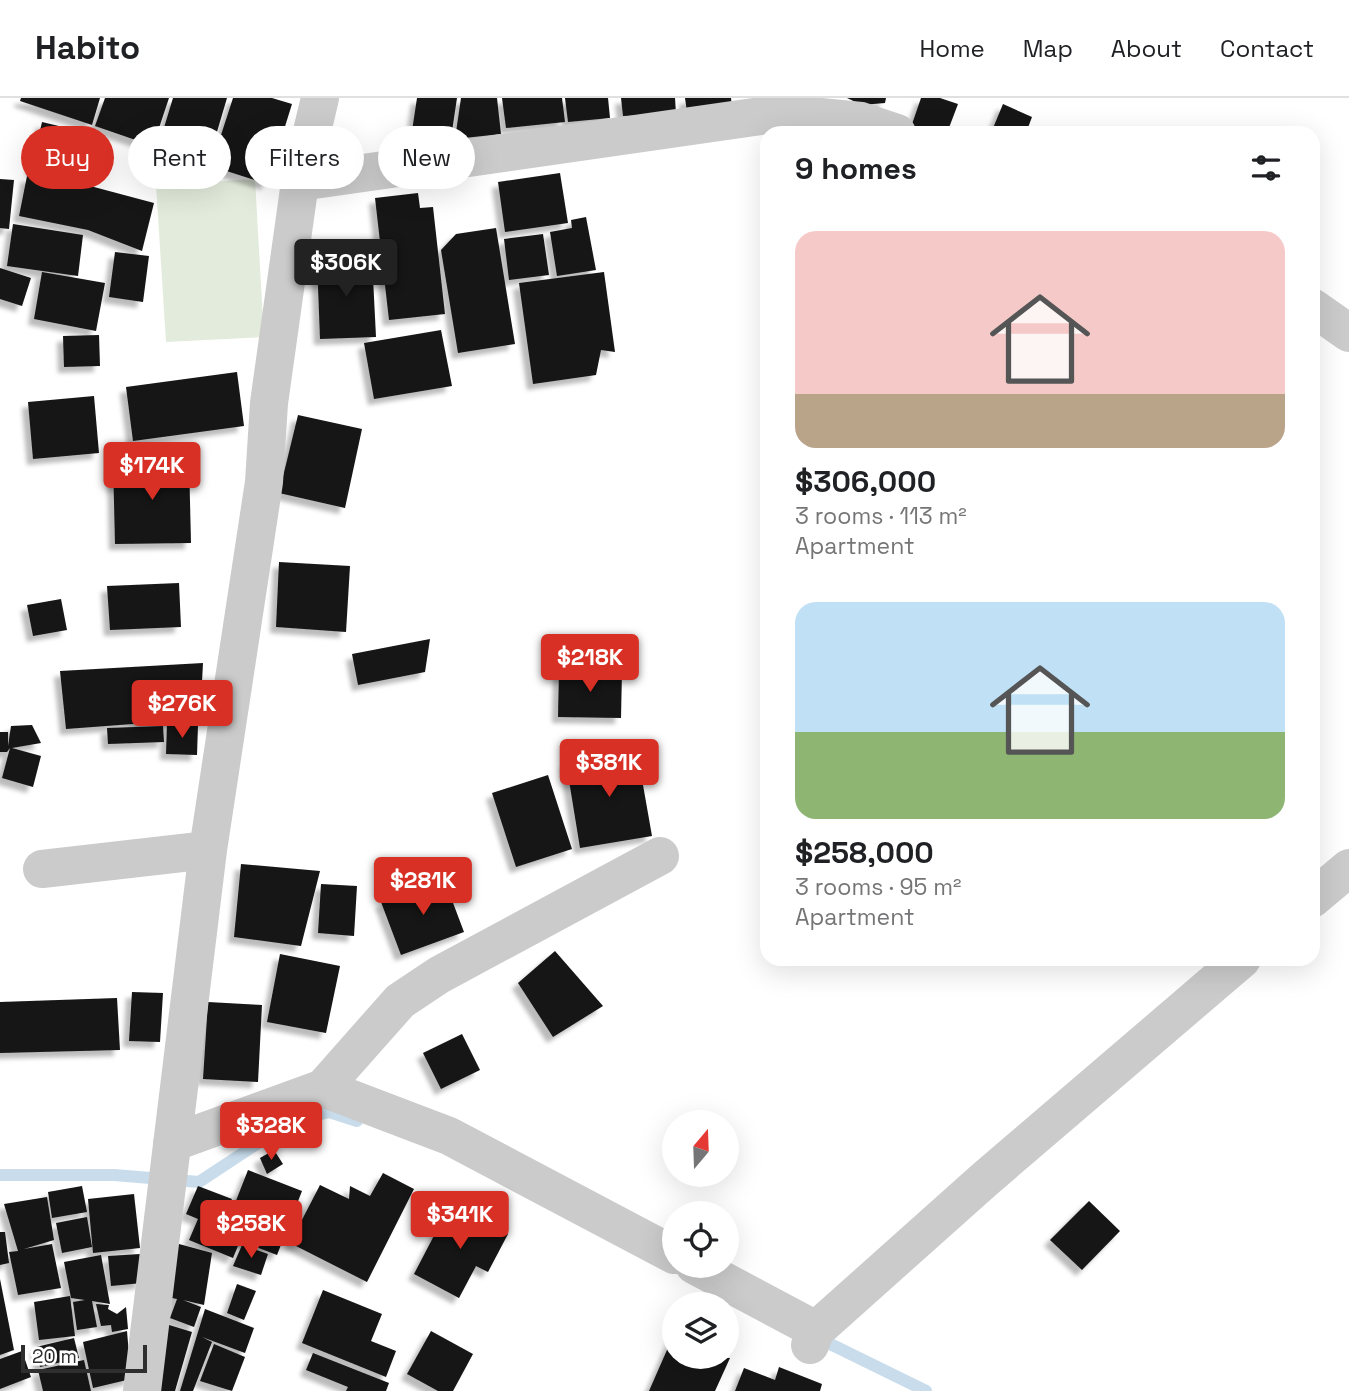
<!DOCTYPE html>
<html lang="en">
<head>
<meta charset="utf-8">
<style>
  :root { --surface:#fff; --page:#f6f6f6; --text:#202124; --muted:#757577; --line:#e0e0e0; --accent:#d93025 }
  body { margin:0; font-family:"Space Grotesk",sans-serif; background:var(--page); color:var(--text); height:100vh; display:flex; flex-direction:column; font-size:26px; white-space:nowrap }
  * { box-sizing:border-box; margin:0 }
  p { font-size:23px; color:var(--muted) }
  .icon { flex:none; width:38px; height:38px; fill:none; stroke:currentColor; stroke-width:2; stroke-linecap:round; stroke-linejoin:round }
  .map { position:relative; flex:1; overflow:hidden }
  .sheet { position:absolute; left:760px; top:28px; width:560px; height:840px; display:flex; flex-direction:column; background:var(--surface); border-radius:21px; box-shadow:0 7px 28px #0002 }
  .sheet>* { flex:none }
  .banner { position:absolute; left:21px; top:28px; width:634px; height:63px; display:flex; gap:14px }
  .needle { width:46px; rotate:19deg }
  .controls { position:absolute; left:662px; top:1012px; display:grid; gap:14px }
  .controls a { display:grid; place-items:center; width:77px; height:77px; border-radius:50%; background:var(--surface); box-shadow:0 7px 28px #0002; font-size:35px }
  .scale { position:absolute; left:21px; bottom:18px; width:126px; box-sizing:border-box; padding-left:7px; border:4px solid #2e2e2e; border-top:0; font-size:19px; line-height:24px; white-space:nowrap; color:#2e2e2e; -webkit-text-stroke:5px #fff; paint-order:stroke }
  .price { position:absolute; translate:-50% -60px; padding:0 16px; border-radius:7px; background:var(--accent); color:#fff; font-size:23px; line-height:46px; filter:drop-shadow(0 2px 4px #0008) }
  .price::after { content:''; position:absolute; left:50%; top:42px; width:21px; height:16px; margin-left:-10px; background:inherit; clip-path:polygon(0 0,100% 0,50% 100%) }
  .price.selected { background:#222; color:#fff }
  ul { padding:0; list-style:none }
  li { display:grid; align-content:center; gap:14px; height:371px; padding:0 35px }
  li span { display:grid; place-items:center; height:217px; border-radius:21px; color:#555 }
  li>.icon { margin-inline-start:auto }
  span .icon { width:126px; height:126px; fill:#fffc; stroke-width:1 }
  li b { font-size:30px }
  h2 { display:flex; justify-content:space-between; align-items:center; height:84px; padding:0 35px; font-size:30px }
  .pill { padding:0 24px; border-radius:32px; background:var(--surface); box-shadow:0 7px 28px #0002; font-size:24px; line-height:63px }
  .pill.selected { background:var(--accent); color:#fff }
  header { display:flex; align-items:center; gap:42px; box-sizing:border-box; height:98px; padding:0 35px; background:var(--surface); border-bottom:2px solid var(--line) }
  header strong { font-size:33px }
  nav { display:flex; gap:38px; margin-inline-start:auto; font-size:24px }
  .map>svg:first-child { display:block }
  .green { fill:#e3ecdc }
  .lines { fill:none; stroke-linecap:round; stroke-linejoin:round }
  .stream { stroke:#c8dcec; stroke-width:12 }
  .building { fill:#151515; filter:url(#shadow) }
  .minor { stroke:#cbcbcb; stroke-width:38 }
</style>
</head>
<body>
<header>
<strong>Habito</strong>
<nav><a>Home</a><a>Map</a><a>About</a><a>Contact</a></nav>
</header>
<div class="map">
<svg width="1349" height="1293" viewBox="0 0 1349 1293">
  <defs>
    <filter id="shadow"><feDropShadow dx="-6" dy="6" stdDeviation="2" flood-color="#0004"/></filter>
  </defs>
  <rect width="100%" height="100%" fill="#fff"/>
  <path class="green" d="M 255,81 L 264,239 L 166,244 L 156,87 Z"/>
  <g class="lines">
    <path class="stream" d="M 0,1077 L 114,1077 L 199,1084 L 290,1024 L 329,1014 L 357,1023
      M 816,1239 L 926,1293"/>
  </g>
  <path class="building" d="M 21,0 L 100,0 L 92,27 L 20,3 Z
    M 105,0 L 169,0 L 153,48 L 95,28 Z
    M 173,0 L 227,0 L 206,71 L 156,56 Z
    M 233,0 L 272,0 L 292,6 L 267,86 L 211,68 Z
    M 417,0 L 457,0 L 451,40 L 410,46 Z
    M 461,0 L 497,0 L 501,36 L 455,41 Z
    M 502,0 L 562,0 L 565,24 L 506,30 Z
    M 565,0 L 608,0 L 610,20 L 568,24 Z
    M 621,0 L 675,0 L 676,16 L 623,18 Z
    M 685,0 L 731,0 L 732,9 L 687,14 Z
    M 847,0 L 886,0 L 885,5 L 862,7 Z
    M 921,0 L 940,0 L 958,6 L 947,35 L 910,32 Z
    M 1003,6 L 1032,19 L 1026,35 L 991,35 Z
    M 42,24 L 105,39 L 93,87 L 31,72 Z
    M 560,75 L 568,125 L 505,134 L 498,84 Z
    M 27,78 L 94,89 L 154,105 L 142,153 L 88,132 L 19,118 Z
    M 0,81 L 14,82 L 9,131 L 0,130 Z
    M 418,95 L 420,110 L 433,109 L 445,216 L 389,222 L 375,100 Z
    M 586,119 L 596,172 L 557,178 L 550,134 L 572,130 L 571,122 Z
    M 13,126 L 83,137 L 78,178 L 7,168 Z
    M 496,130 L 515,246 L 458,255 L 441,152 L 456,136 Z
    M 543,136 L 549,177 L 509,182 L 504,141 Z
    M 115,154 L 149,158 L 143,204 L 109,199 Z
    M 372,160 L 376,239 L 320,241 L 317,163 Z
    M 0,170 L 31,180 L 22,208 L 0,201 Z
    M 42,174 L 105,185 L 96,233 L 34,221 Z
    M 604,174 L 615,254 L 601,252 L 596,277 L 533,286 L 519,185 Z
    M 441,232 L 452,288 L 374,301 L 364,245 Z
    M 99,237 L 100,268 L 64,269 L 63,238 Z
    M 237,274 L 244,328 L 133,343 L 126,289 Z
    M 94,298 L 99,355 L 33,361 L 28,304 Z
    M 298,317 L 362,331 L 345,410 L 279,395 Z
    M 189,362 L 191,445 L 115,446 L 113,363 Z
    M 279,464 L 350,468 L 346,534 L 276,529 Z
    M 179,485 L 181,529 L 110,532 L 107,488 Z
    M 61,501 L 67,532 L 33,538 L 27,507 Z
    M 430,541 L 425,574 L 358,587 L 352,556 Z
    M 203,565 L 200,621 L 66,631 L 60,573 Z
    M 559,571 L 622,573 L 621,620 L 558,619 Z
    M 167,626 L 198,627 L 197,657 L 166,656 Z
    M 32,627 L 41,645 L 12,650 L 41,658 L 33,689 L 2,680 L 10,650 L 7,654 L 0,654 L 0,634 L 8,634 L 8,648 L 11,628 Z
    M 163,628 L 164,644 L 108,646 L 107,630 Z
    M 637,653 L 652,738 L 580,750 L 566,664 Z
    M 548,677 L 572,751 L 516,769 L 492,695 Z
    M 241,766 L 320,773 L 301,848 L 234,839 Z
    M 444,781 L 464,834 L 401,857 L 381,804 Z
    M 321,786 L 357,788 L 354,838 L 318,835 Z
    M 555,853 L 603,908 L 553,939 L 518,885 Z
    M 280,856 L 340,868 L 326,935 L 267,924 Z
    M 132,894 L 163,895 L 160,944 L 129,943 Z
    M 117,900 L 120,952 L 0,955 L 0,904 Z
    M 208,904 L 262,907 L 258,984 L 203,981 Z
    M 462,936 L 480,972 L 441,991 L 423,955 Z
    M 274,1052 L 283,1066 L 267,1076 L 260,1060 Z
    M 248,1072 L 302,1093 L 277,1157 L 223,1136 Z
    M 383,1075 L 414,1091 L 367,1184 L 290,1145 L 320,1087 L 349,1101 L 350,1088 L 370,1098 Z
    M 82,1088 L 87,1114 L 52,1120 L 48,1094 Z
    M 198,1088 L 232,1101 L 217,1135 L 240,1143 L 233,1160 L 189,1142 L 198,1121 L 186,1116 Z
    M 134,1096 L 140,1150 L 93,1155 L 88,1101 Z
    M 47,1099 L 54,1142 L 24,1151 L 52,1146 L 61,1190 L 18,1197 L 9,1154 L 18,1153 L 4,1106 Z
    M 1089,1103 L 1120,1133 L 1082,1172 L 1050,1142 Z
    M 450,1107 L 508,1136 L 488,1174 L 476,1168 L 459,1200 L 414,1176 Z
    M 87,1119 L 92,1149 L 62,1155 L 56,1125 Z
    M 0,1134 L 5,1134 L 9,1165 L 0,1167 Z
    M 168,1143 L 212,1155 L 204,1207 L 183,1202 L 201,1209 L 194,1229 L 170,1220 L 177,1201 L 161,1198 Z
    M 242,1147 L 268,1156 L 261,1177 L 233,1168 Z
    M 140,1156 L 142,1185 L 111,1188 L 108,1158 Z
    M 101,1157 L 110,1206 L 92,1203 L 97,1229 L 77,1232 L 73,1204 L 85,1202 L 71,1200 L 64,1164 Z
    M 0,1181 L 14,1252 L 0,1257 Z
    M 237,1186 L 256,1193 L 244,1222 L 227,1215 Z
    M 323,1192 L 382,1216 L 371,1243 L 396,1253 L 386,1279 L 302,1245 Z
    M 70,1198 L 75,1238 L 39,1242 L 34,1204 Z
    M 96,1206 L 109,1207 L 108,1211 L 117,1216 L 126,1209 L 128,1231 L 112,1234 L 111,1227 L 101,1228 Z
    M 205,1211 L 254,1230 L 245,1255 L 202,1239 L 212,1244 L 193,1293 L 180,1293 Z
    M 166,1226 L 192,1234 L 175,1293 L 147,1293 Z
    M 127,1233 L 131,1281 L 93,1290 L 83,1244 Z
    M 431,1233 L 473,1256 L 453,1293 L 438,1293 L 407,1276 Z
    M 674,1236 L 674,1258 L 730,1260 L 715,1293 L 649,1293 Z
    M 74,1240 L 79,1260 L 40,1269 L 36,1249 Z
    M 214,1246 L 245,1259 L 232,1293 L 200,1283 Z
    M 22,1253 L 31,1279 L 0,1291 L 0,1261 Z
    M 313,1255 L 389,1285 L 386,1293 L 346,1293 L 348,1289 L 306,1272 Z
    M 84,1262 L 91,1293 L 43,1293 L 38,1272 Z
    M 779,1269 L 822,1286 L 820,1293 L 735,1293 L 744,1270 L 775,1282 Z"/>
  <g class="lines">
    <path class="minor" d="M 300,84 L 782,15 L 861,23 L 897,35
      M 1312,209 L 1349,235
      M 42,771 L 208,752
      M 1312,801 L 1349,770
      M 323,990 L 449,1038 L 674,1157
      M 172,1045 L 323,990 L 400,903 L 439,877 L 660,758
      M 694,1167 L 816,1232
      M 810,1247 L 816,1232 L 984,1082 L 1242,861
      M 142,1293 L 208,752 L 264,384 L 269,305 L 300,84 L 320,0"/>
  </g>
</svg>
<div class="controls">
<a><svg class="needle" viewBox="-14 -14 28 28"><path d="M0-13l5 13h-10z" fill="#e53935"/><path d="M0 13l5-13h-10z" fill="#757577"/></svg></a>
<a><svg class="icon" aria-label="locate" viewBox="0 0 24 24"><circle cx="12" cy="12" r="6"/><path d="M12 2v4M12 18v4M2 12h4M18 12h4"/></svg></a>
<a><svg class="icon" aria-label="layers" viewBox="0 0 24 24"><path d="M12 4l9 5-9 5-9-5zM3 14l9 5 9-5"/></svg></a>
</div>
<div class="scale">20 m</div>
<b class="price selected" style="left:346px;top:201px">$306K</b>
<b class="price" style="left:152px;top:404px">$174K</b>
<b class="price" style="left:590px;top:596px">$218K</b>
<b class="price" style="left:182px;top:642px">$276K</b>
<b class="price" style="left:609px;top:701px">$381K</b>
<b class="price" style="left:423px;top:819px">$281K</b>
<b class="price" style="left:271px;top:1064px">$328K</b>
<b class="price" style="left:460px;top:1153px">$341K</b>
<b class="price" style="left:251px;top:1162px">$258K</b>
<div class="banner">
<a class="pill selected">Buy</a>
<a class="pill">Rent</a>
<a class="pill">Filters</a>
<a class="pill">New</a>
</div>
<section class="sheet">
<h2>9 homes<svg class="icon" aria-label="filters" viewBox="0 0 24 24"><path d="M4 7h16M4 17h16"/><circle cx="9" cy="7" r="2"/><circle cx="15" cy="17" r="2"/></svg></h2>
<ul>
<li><span style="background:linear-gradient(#f6c9c9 75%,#b9a48a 0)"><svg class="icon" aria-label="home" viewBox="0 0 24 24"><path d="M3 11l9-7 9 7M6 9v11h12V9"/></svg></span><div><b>$306,000</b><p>3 rooms · 113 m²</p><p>Apartment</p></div></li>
<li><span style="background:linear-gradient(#bfe0f5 60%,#8fb573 0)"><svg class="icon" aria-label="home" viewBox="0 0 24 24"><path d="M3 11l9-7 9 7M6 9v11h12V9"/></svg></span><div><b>$258,000</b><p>3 rooms · 95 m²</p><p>Apartment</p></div></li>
</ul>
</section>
</div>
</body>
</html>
